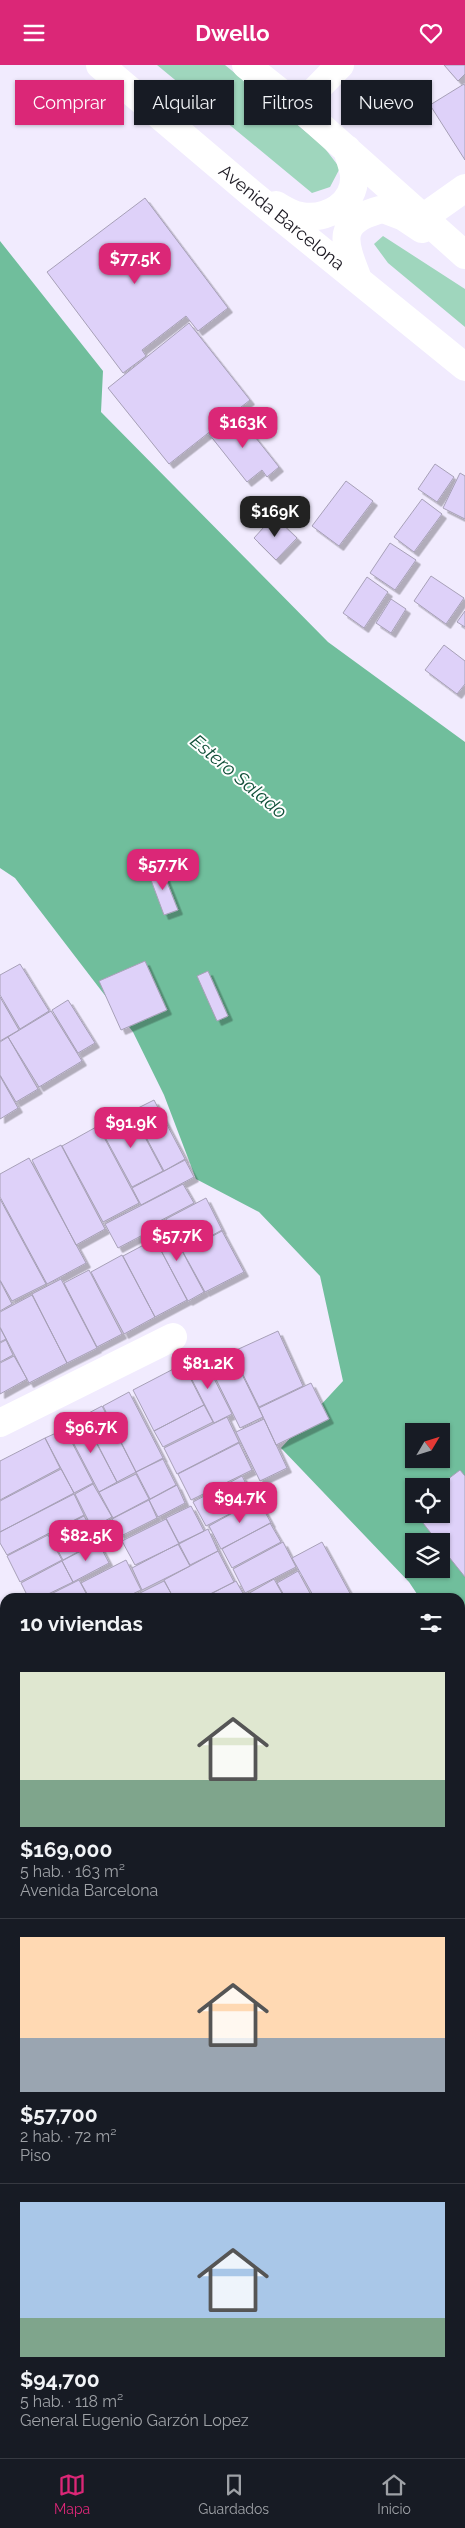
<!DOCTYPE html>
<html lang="es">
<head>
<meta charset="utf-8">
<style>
  :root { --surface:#171b24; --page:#20242c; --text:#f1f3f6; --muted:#9ea1a6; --line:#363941; --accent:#db2777 }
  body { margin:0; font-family:Raleway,sans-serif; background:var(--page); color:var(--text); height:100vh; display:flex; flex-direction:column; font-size:19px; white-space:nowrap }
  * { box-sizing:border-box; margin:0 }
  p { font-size:16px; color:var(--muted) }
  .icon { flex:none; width:28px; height:28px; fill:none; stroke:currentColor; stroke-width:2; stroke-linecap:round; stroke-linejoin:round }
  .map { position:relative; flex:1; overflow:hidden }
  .side { position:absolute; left:0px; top:1528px; width:465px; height:866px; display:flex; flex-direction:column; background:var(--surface); border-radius:15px 15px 0 0; box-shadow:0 1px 4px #0004 }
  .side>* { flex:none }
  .hud { position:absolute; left:15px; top:15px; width:435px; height:45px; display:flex; gap:10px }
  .needle { width:32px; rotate:52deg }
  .controls { position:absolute; left:405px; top:1358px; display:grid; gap:10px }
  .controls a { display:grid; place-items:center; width:45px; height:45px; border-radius:0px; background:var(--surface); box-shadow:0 1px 4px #0004; font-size:25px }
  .price { position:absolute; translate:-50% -42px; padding:0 11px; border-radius:10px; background:var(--accent); color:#fff; font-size:16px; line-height:32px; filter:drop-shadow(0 1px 2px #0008) }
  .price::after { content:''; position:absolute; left:50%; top:30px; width:15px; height:11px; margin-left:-8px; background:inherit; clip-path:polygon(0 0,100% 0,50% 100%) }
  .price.active { background:#222; color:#fff }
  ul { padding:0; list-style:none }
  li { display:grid; align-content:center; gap:10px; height:265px; padding:0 20px }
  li+li { border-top:1px solid var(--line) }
  li span { display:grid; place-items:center; height:155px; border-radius:0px; color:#555 }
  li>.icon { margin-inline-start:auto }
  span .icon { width:90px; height:90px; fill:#fffc; stroke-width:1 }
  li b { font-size:21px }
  h2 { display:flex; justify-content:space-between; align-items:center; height:60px; padding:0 20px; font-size:21px }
  .pill { padding:0 18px; border-radius:0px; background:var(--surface); box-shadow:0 1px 4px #0004; font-size:18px; line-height:45px }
  .pill.active { background:var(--accent); color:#fff }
  header { display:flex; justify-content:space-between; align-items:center; height:65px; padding:0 20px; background:var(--accent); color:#fff; font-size:22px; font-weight:700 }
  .tabs { display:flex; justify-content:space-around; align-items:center; height:70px; border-top:1px solid var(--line); background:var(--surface); font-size:14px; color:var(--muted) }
  .tabs a { display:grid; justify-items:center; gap:2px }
  .tabs .active { color:var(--accent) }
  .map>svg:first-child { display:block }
  .green { fill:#9fd6bd }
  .water { fill:#70be9c; fill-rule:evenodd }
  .building { fill:#ded1f9; stroke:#a7a0b7; filter:url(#shadow) }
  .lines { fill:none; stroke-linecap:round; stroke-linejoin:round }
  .minor { stroke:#fff; stroke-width:28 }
  .primary { stroke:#fff; stroke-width:28 }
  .labels { text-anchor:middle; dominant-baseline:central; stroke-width:4; stroke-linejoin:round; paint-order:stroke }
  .street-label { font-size:18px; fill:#1c1922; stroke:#fff }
  .water-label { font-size:19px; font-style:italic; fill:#115039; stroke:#fff }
</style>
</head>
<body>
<header><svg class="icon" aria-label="menu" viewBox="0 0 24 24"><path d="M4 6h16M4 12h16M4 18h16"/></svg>Dwello<svg class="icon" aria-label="heart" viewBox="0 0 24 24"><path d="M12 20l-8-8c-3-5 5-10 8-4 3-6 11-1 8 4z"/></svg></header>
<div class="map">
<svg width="465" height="2393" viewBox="0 0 465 2393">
  <defs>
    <filter id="shadow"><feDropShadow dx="4.5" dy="4.5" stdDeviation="0" flood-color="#0004"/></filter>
  </defs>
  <rect width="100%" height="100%" fill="#f1ebfe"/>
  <path class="green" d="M 157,0 L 225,0 L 323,81 L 340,103 L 330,122 L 312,128 Z
    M 383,171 L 465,224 L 465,262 L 388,198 L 374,179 Z"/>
  <path class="water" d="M 0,176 L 103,306 L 101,347 L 328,577 L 465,677 L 465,1625 L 460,1627 L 462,1597 L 460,1593 L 460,1532 L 419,1532 L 409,1517 L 281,1383 L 343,1316 L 320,1211 L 259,1147 L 196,1114 L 164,1030 L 133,967 L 15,813 L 0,803 ZM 414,1366 L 441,1366 L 441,1394 L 414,1394 ZM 414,1421 L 441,1421 L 441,1449 L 414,1449 ZM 414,1476 L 441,1476 L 441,1504 L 414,1504 Z"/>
  <path class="building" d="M 444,0 L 465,0 L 465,9 L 458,16 Z
    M 464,19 L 465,21 L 465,95 L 430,40 Z
    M 145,133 L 228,243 L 198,266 L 186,251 L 142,285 L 146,291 L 123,308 L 47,207 Z
    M 189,258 L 250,335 L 169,399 L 108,323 Z
    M 236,348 L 279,402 L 267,412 L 262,405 L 247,417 L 209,369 Z
    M 435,399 L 454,412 L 437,437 L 418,424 Z
    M 460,408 L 465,411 L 465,454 L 443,443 Z
    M 346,416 L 373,436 L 339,481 L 312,461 Z
    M 422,434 L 442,449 L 414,487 L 394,472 Z
    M 274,451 L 297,473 L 276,495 L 254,473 Z
    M 390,478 L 416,495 L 395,525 L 370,508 Z
    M 431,511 L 464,533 L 446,559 L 414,536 Z
    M 367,512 L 388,527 L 364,563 L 343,548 Z
    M 391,534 L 406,544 L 391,568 L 376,558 Z
    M 465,546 L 465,562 L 457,557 Z
    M 444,580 L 465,596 L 465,619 L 457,629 L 425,605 Z
    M 161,802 L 178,845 L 164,850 L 148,807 Z
    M 145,896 L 167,945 L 121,965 L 99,916 Z
    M 20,899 L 49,946 L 20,964 L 0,930 L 0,910 Z
    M 208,906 L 228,951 L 217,956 L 197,911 Z
    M 0,932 L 19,965 L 0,976 Z
    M 68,935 L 95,978 L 78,988 L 52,945 Z
    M 51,946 L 82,996 L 39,1022 L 8,972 Z
    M 8,972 L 38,1024 L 16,1037 L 0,1010 L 0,977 Z
    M 0,1011 L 18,1043 L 0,1054 Z
    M 154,1035 L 185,1094 L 164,1106 L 132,1046 Z
    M 131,1046 L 163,1106 L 132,1122 L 100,1063 Z
    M 98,1061 L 139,1138 L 103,1157 L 62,1081 Z
    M 61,1080 L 105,1164 L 76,1180 L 32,1095 Z
    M 29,1093 L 86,1198 L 47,1219 L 0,1132 L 0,1109 Z
    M 185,1095 L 194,1112 L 141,1140 L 132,1123 Z
    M 183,1119 L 194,1138 L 154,1159 L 156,1163 L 118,1183 L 105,1159 Z
    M 206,1133 L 222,1165 L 183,1186 L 166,1154 Z
    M 0,1134 L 46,1219 L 12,1236 L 0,1215 Z
    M 167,1158 L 204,1227 L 188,1236 L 151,1167 Z
    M 222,1166 L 244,1207 L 205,1227 L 183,1187 Z
    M 155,1174 L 187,1235 L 155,1252 L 123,1191 Z
    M 122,1190 L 155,1252 L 124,1269 L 91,1207 Z
    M 89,1205 L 122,1269 L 97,1282 L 64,1218 Z
    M 61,1214 L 97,1283 L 67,1298 L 32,1229 Z
    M 0,1216 L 12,1239 L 0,1246 Z
    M 32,1230 L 67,1298 L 29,1318 L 0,1262 L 0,1247 Z
    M 0,1263 L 6,1274 L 0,1277 Z
    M 278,1266 L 303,1321 L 259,1342 L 232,1287 Z
    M 6,1275 L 13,1290 L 0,1297 L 0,1278 Z
    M 231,1287 L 263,1352 L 240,1363 L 208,1298 Z
    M 14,1291 L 27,1314 L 0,1329 L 0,1298 Z
    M 203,1292 L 232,1349 L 214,1358 L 185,1301 Z
    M 183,1299 L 204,1340 L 154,1366 L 133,1325 Z
    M 311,1318 L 329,1354 L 276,1380 L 259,1343 Z
    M 129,1327 L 163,1393 L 136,1407 L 103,1341 Z
    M 204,1340 L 213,1357 L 163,1382 L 154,1366 Z
    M 102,1341 L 136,1407 L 117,1417 L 83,1351 Z
    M 82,1351 L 117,1417 L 99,1427 L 64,1360 Z
    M 227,1352 L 239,1377 L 177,1409 L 164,1383 Z
    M 264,1354 L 287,1403 L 260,1416 L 236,1367 Z
    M 65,1364 L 93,1418 L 74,1428 L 45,1373 Z
    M 45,1373 L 60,1403 L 0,1435 L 0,1396 Z
    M 239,1378 L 252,1405 L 191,1435 L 178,1409 Z
    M 163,1394 L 176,1420 L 150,1434 L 136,1407 Z
    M 61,1404 L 74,1428 L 0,1467 L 0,1436 Z
    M 460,1405 L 465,1411 L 465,1512 L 441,1482 L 441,1476 L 437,1476 L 416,1449 L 441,1449 L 441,1421 L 439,1421 Z
    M 136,1409 L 149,1434 L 113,1453 L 99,1427 Z
    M 242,1411 L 255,1436 L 206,1461 L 193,1437 Z
    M 93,1419 L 112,1452 L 92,1463 L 75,1429 Z
    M 177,1420 L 185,1438 L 158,1452 L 149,1435 Z
    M 74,1429 L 84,1450 L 7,1490 L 0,1478 L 0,1467 Z
    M 258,1434 L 271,1458 L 221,1484 L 209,1461 Z
    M 149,1435 L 157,1453 L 121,1471 L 112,1454 Z
    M 191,1441 L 204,1466 L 179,1478 L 166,1453 Z
    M 84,1451 L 98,1476 L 63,1495 L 49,1469 Z
    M 166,1454 L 179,1479 L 135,1500 L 122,1476 Z
    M 270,1458 L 281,1477 L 232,1503 L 222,1484 Z
    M 208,1464 L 218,1486 L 190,1500 L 179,1479 Z
    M 48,1470 L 62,1495 L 20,1517 L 7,1491 Z
    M 98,1477 L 109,1498 L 73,1517 L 62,1496 Z
    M 283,1477 L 296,1502 L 245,1528 L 233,1504 Z
    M 322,1477 L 352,1532 L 314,1532 L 292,1493 Z
    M 178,1479 L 190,1501 L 142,1525 L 132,1503 Z
    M 218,1486 L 234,1517 L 204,1532 L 173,1532 L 164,1515 Z
    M 126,1495 L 141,1525 L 126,1532 L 89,1532 L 81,1518 Z
    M 62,1496 L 73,1517 L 42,1532 L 28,1532 L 21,1518 Z
    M 298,1506 L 312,1532 L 285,1532 L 277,1518 Z
    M 274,1514 L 284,1532 L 248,1532 L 246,1530 Z
    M 79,1515 L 88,1532 L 45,1532 Z
    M 164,1516 L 173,1532 L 132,1532 Z
    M 236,1516 L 245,1532 L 205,1532 Z
    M 465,1637 L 465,1673 L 460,1665 L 460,1640 Z
    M 0,1638 L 5,1649 L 5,1670 L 0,1672 Z
    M 462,1668 L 465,1673 L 465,1706 L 460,1709 Z
    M 5,1741 L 5,1776 L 0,1766 L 0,1743 Z
    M 0,1770 L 5,1779 L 5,1834 L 0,1836 Z
    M 462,1770 L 465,1775 L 465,1848 L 460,1840 L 460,1772 Z
    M 5,1839 L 5,1860 L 0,1850 L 0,1841 Z
    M 460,1844 L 465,1852 L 465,1856 L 460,1859 Z
    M 0,1857 L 5,1867 L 5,1875 L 0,1878 Z
    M 460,1930 L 465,1937 L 465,2002 L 460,1992 Z
    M 5,1967 L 5,1998 L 0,1988 L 0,1970 Z
    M 0,1992 L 5,2002 L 5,2076 L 2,2078 L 0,2074 Z
    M 460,1995 L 465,2005 L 465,2080 L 460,2070 Z
    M 3,2152 L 5,2156 L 5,2224 L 0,2213 L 0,2153 Z
    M 460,2152 L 465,2162 L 465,2209 L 460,2199 Z
    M 460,2202 L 465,2212 L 465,2233 L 460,2235 Z
    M 5,2225 L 5,2270 L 0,2272 L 0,2228 Z
    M 5,2299 L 5,2332 L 0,2334 L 0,2301 Z
    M 465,2311 L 465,2350 L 460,2352 L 460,2313 Z
    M 5,2334 L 5,2359 L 0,2348 L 0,2337 Z
    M 465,2371 L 465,2393 L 445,2393 L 443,2389 L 460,2389 L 460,2373 Z
    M 19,2389 L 63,2389 L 65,2393 L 21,2393 Z
    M 64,2389 L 125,2389 L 127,2393 L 66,2393 Z
    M 146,2389 L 162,2389 L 153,2393 L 148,2393 Z
    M 326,2389 L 363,2389 L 365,2393 L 317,2393 Z"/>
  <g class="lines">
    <path class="minor" d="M 299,42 L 340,0
      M 424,152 L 465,123
      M 0,1358 L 173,1272
      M 0,1562 L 5,1572
      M 0,1714 L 5,1712
      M 460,1894 L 465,1891
      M 0,2110 L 5,2108
      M 460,2285 L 465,2282
      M 392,2389 L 394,2393
      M 225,2393 L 234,2389"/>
    <path class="primary" d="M 100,0 L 252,129 L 465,302
      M 246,0 L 299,42 L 465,190
      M 276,140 C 283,144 292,150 301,151 C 326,155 356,140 354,110 C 353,102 349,92 347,84
      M 358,214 C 343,176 335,156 383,144 L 404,152 L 422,164"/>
  </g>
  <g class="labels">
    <g class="street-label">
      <text transform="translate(282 152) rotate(39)">Avenida Barcelona</text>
    </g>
    <g class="water-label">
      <text transform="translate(239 711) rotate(40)">Estero Salado</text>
    </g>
  </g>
</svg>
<div class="controls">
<a><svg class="needle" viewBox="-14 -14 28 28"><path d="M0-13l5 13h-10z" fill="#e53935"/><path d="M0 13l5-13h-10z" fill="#9ea1a6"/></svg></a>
<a><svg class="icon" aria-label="locate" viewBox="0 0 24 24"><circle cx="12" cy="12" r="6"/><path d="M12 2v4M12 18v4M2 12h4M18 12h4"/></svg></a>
<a><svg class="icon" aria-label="layers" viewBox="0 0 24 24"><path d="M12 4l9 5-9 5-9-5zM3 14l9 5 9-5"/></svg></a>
</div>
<b class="price" style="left:135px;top:220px">$77.5K</b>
<b class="price" style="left:243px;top:384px">$163K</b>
<b class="price active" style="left:275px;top:473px">$169K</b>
<b class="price" style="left:163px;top:826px">$57.7K</b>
<b class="price" style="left:131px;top:1084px">$91.9K</b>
<b class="price" style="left:177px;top:1197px">$57.7K</b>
<b class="price" style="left:208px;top:1325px">$81.2K</b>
<b class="price" style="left:91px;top:1389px">$96.7K</b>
<b class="price" style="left:240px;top:1459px">$94.7K</b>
<b class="price" style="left:86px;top:1497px">$82.5K</b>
<div class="hud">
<a class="pill active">Comprar</a>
<a class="pill">Alquilar</a>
<a class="pill">Filtros</a>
<a class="pill">Nuevo</a>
</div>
<section class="side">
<h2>10 viviendas<svg class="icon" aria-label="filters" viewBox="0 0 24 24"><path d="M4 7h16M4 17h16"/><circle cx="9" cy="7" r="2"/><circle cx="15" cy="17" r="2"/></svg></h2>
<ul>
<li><span style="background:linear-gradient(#dfe7d0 70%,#7fa58c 0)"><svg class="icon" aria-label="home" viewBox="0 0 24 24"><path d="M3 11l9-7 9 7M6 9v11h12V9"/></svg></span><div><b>$169,000</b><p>5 hab. · 163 m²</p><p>Avenida Barcelona</p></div></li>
<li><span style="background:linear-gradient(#ffd9b3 65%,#9aa5b1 0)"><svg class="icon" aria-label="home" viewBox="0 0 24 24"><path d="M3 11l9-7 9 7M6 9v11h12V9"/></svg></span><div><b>$57,700</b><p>2 hab. · 72 m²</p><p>Piso</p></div></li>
<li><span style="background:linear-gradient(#a9c7e8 75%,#7fa58c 0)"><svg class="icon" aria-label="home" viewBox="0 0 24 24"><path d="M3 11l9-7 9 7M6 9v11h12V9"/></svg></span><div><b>$94,700</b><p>5 hab. · 118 m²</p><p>General Eugenio Garzón Lopez</p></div></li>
</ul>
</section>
</div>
<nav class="tabs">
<a class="active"><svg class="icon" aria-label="map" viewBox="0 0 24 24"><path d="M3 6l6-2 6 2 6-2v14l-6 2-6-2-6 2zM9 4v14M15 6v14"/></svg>Mapa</a>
<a><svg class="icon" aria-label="saved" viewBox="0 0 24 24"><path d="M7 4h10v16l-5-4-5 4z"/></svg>Guardados</a>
<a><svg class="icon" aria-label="home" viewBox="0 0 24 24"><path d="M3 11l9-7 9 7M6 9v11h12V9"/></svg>Inicio</a>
</nav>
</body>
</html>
